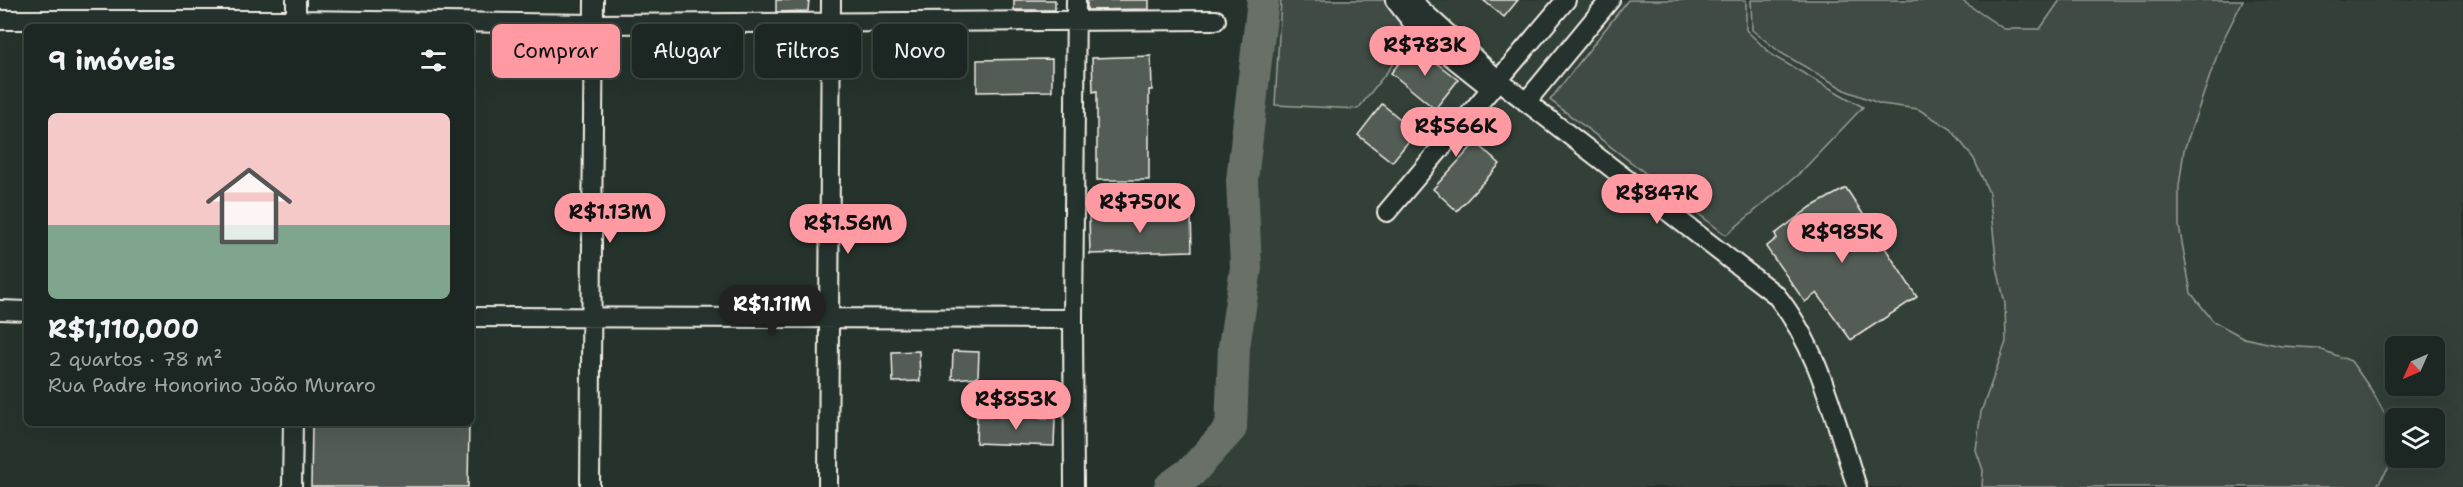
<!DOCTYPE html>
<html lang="pt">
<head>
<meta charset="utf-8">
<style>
  :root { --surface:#1c2622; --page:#29322f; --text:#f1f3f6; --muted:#a0a5a5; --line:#3a4340; --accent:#ff9aa2 }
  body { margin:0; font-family:"Shantell Sans",sans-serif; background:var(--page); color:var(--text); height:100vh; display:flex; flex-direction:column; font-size:22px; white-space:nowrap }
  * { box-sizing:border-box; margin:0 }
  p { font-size:20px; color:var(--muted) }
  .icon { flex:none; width:33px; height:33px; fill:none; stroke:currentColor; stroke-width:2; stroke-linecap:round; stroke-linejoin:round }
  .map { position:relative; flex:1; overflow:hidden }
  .drawer { position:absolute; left:24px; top:24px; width:450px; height:402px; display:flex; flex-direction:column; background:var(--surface); border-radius:9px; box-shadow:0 6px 24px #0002,0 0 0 2px var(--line) }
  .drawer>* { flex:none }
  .top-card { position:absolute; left:492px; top:24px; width:570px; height:54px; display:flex; gap:12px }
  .needle { width:39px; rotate:225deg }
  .fabs { position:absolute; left:2385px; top:336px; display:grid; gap:12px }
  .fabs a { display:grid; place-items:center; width:60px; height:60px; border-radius:9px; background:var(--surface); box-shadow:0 6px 24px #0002,0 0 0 2px var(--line); font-size:30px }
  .price { position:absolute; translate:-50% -51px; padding:0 14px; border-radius:21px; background:var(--accent); color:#111; font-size:20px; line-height:39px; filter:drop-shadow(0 2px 3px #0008) }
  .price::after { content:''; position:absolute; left:50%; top:36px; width:18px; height:14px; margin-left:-9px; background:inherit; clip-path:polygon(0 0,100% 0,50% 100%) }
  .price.on { background:#222; color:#fff }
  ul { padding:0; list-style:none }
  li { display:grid; align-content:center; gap:12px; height:318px; padding:0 24px }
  li span { display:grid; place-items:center; height:186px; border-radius:9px; color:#555 }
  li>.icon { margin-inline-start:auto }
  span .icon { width:108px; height:108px; fill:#fffc; stroke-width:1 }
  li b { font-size:26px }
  h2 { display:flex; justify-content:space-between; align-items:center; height:72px; padding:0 24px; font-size:26px }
  .chip { padding:0 21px; border-radius:9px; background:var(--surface); box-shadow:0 6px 24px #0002,0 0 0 2px var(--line); font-size:21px; line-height:54px }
  .chip.on { background:var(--accent); color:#111 }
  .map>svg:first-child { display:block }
  .built { fill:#333f39; fill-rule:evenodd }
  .green { fill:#414b45; stroke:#9a9e96; stroke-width:1.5 }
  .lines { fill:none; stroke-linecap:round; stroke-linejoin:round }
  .river { stroke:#676f68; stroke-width:32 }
  .building { fill:#525c55; stroke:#f4f1e8; stroke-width:1.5 }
  .street-casing { stroke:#f4f1e8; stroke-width:22 }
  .street { stroke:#26332d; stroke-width:18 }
</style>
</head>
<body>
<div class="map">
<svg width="2463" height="487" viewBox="0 0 2463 487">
  <rect width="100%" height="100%" fill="#26332d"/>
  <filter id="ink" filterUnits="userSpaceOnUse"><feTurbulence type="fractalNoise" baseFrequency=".0167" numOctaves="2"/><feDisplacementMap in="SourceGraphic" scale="12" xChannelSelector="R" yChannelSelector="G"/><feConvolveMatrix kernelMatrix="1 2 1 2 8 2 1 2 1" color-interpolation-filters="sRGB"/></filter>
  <g filter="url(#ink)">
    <path class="built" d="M 1265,0 L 2463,0 L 2463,487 L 1185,487 L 1238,432 L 1243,348 L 1258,270 L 1252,224 L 1257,109 ZM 2396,346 L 2434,346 L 2434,386 L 2396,386 ZM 2396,418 L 2434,418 L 2434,458 L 2396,458 Z"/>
    <path class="green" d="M 1281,0 L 1385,0 L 1415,36 L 1358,109 L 1275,105 Z
      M 1628,0 L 1746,0 L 1746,30 L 1773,56 L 1863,107 L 1801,172 L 1726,235 L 1550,100 Z
      M 1751,0 L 1961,0 L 2004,29 L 2040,29 L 2060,0 L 2243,0 L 2221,44 L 2184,150 L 2179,186 L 2179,226 L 2191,293 L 2213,321 L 2244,338 L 2281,346 L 2317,348 L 2351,361 L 2372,391 L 2390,423 L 2394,460 L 2376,487 L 1982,487 L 1983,470 L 1976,450 L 1981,412 L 2006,342 L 2005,304 L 1997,267 L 1989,193 L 1974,159 L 1951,129 L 1918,109 L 1881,104 L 1847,91 L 1781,53 L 1752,30 Z
      M 1098,186 L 1146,187 L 1150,209 L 1098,209 L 1096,197 Z"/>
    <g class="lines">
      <path class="river" d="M 1170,487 L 1192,471 L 1231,428 L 1234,347 L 1246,268 L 1242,180 L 1263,0"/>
    </g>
    <path class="building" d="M 776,0 L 809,0 L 808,11 L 776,12 Z
      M 1014,0 L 1055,0 L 1055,10 L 1014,10 Z
      M 1087,0 L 1149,0 L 1149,9 L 1087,10 Z
      M 1483,0 L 1518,0 L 1504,17 Z
      M 1414,45 L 1458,80 L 1435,109 L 1391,73 Z
      M 1151,56 L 1152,90 L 1149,90 L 1149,180 L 1097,180 L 1097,91 L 1093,92 L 1092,58 Z
      M 1052,59 L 1052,91 L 977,92 L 977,60 Z
      M 1382,104 L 1416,132 L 1392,162 L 1358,135 Z
      M 1476,142 L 1500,164 L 1457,211 L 1433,189 Z
      M 1846,188 L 1917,297 L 1851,340 L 1817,293 L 1805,302 L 1766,247 L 1777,238 L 1775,234 L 1811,207 Z
      M 1191,213 L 1192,251 L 1090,254 L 1089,216 Z
      M 919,351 L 920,381 L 893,382 L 892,352 Z
      M 953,351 L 979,352 L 978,377 L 952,379 Z
      M 977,416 L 1055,418 L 1054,446 L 976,443 Z
      M 312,423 L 469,423 L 468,487 L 311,487 Z"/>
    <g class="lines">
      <defs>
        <path id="street" d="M 1395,0 L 1420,32 L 1488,86
          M 1414,0 L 1419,8 L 1498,80 L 1776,295 C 1820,349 1835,422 1857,487
          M 0,20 L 296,20 L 593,24 L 1216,20
          M 296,27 L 296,0
          M 1526,102 L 1610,0
          M 1387,212 L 1566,0
          M 0,310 L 27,311
          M 471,317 L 1073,319
          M 292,487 L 293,423
          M 590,487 L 594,0
          M 828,487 L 831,0
          M 1074,487 L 1073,319 L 1076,0"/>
      </defs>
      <use href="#street" class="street-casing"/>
      <use href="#street" class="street"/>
    </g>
  </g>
</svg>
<div class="fabs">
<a><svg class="needle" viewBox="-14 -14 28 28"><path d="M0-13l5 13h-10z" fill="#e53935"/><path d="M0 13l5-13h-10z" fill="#a0a5a5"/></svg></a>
<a><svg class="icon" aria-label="layers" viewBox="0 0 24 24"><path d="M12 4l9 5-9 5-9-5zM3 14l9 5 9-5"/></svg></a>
</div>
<b class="price" style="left:1425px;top:77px">R$783K</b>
<b class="price" style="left:1456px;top:158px">R$566K</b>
<b class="price" style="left:1657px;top:225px">R$847K</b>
<b class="price" style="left:1140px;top:234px">R$750K</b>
<b class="price" style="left:610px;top:244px">R$1.13M</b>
<b class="price" style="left:848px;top:255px">R$1.56M</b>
<b class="price" style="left:1842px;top:264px">R$985K</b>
<b class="price on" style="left:772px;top:336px">R$1.11M</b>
<b class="price" style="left:1016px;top:431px">R$853K</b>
<div class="top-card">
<a class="chip on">Comprar</a>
<a class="chip">Alugar</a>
<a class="chip">Filtros</a>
<a class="chip">Novo</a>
</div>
<section class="drawer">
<h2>9 imóveis<svg class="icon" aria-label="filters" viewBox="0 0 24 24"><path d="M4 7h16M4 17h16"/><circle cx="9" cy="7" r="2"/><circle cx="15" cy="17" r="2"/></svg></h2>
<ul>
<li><span style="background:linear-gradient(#f6c9c9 60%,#7fa58c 0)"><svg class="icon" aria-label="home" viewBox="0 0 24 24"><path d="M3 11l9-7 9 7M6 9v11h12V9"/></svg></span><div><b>R$1,110,000</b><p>2 quartos · 78 m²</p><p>Rua Padre Honorino João Muraro</p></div></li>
</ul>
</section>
</div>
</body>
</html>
